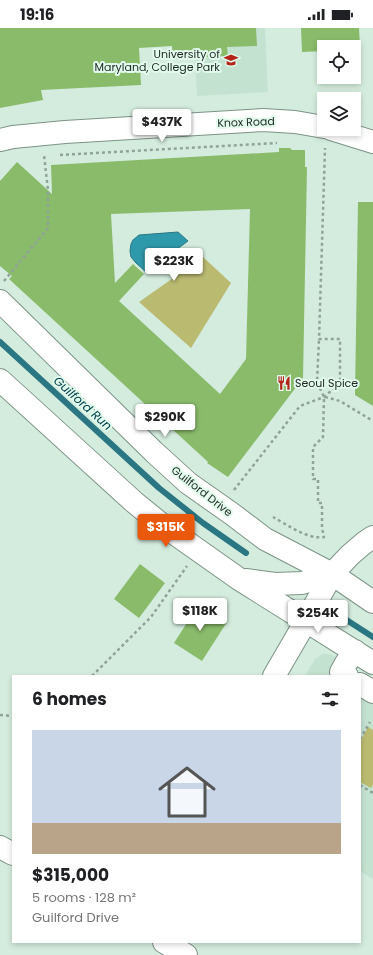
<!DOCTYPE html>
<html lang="en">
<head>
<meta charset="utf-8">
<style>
  :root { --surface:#fff; --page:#f6f6f6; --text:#202124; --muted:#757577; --accent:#ea580c }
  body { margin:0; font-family:Poppins,sans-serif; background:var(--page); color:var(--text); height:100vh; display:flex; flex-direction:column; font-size:15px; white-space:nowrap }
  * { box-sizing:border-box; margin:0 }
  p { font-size:13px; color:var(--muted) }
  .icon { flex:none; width:22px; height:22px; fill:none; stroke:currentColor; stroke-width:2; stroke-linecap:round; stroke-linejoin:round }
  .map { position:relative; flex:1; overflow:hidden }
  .sheet { position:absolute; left:12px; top:647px; width:349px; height:268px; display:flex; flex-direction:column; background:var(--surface); border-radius:0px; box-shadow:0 2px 6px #0003 }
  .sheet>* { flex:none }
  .controls { position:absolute; left:317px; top:12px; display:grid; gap:8px }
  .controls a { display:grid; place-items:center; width:44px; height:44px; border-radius:0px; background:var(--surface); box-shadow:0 2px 6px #0003; font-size:20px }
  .price { position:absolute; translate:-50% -34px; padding:0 9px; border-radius:4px; background:#fff; color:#222; font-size:13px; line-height:26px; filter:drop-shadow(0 1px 2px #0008) }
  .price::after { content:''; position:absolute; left:50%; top:24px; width:12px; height:9px; margin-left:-6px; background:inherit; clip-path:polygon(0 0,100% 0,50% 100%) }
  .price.active { background:var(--accent); color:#fff }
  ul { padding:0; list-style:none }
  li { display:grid; align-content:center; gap:8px; height:212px; padding:0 20px }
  li span { display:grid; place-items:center; height:124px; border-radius:0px; color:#555 }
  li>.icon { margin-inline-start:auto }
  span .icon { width:72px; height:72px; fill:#fffc; stroke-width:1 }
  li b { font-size:17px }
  h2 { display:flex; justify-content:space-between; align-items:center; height:48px; padding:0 20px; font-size:17px }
  .status { display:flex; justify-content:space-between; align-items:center; height:28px; padding:0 20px; background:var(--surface); direction:ltr }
  .status svg { height:11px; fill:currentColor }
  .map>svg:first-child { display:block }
  .built { fill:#c4e2d0 }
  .green { fill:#bbba71 }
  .water { fill:#2f99ac; stroke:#2a7783 }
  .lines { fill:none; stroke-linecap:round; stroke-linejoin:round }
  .stream { stroke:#2a7783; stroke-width:6 }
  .building { fill:#8abb6b; fill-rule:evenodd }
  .minor-casing { stroke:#7c9386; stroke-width:24 }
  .path { stroke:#90a398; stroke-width:2.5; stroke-dasharray:3 3; stroke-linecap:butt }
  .minor { stroke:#fff; stroke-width:22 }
  .labels { text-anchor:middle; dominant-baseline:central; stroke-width:4; stroke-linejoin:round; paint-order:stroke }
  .poi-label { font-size:11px; fill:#1f2823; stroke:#e1faec; text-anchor:end }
  .street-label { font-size:11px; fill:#1f2823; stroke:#e1faec }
  .water-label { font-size:12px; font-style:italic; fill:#02434d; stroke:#e1faec }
</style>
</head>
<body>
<div class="status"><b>19:16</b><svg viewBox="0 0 49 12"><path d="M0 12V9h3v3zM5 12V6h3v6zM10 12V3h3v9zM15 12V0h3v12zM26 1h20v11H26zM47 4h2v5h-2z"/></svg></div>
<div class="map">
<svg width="373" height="927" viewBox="0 0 373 927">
  <rect width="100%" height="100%" fill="#d4ecde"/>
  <path class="built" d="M 193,0 L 265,0 L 268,64 L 197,68 Z
    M 323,626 L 327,626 L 332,627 L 373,654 L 373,851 L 360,843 L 360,648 L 305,648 L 315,631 Z"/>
  <path class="green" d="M 203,229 L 231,255 L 191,320 L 139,274 Z
    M 368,699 L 373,702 L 373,756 L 371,760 L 360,754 L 360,714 Z"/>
  <path class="water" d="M 178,204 L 188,213 L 146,244 L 136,235 L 131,229 L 130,223 L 131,216 L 133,212 L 139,207 Z"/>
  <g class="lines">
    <path class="stream" d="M 0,314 L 159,460 L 203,495 L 246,525
      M 345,591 L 373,609"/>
  </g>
  <path class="building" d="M 0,0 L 256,0 L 257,18 L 227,19 L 228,28 L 173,31 L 172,18 L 139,20 L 141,57 L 41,62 L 43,72 L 0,80 Z
    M 301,0 L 359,0 L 360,19 L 324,19 L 324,23 L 302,24 Z
    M 279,120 L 290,120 L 292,122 L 305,122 L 305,139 L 307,139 L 303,350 L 228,449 L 207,435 L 208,434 L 9,251 L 12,248 L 0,238 L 0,153 L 17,134 L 52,166 L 51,137 L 279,124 ZM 250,181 L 246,331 L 220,366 L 119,273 L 144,246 L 133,236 L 115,255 L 111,186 Z
    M 358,174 L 373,174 L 373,378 L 355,367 Z
    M 140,536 L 165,555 L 139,590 L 114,571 Z
    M 199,576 L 227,594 L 202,633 L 174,615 Z"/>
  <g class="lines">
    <defs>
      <path id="minor" d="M 331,101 L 373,114
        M 0,112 L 13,109 L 65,104 L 263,92 L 295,94 L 324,99
        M 0,273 L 154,424 L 188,455 L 232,486 L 265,511 L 332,546 L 373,574
        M 0,352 L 134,474 L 161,496 L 239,551 L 373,635
        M 246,552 L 275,556 L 302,555 L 332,546
        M 274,648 L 306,593 L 332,546 L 350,527 L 364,515 L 373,509
        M 347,648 L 341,644 L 346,635 L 355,623
        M 360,656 L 373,664
        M 0,819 L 13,826
        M 164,914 L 186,927"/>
    </defs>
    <use href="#minor" class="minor-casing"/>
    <path class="path" d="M 60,127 L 277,115
      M 4,253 L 48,200 L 48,162 L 44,127
      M 325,369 L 340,373 L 373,393
      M 234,462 L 300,378 L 324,369 L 340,355 L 340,311 L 319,311 L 325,120
      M 273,489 C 286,496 308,512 324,509 L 322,500 L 322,475 L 318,475 L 318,451 L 313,451 L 313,419 L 323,409 L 324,369 L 317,354 L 319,311
      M 92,648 L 151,589 L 187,538
      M 0,687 L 13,688
      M 360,711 L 370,694
      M 360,757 L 373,765"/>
    <use href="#minor" class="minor"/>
  </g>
  <defs>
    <symbol id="university-bare" viewBox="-9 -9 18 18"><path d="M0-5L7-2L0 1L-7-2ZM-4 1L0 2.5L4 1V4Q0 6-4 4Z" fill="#b32518" stroke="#e1faec" stroke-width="2.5" paint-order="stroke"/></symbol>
    <symbol id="restaurant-bare" viewBox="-9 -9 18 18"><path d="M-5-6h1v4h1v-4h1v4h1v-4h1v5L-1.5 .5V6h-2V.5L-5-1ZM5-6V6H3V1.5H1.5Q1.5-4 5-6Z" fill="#b32518" stroke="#e1faec" stroke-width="2.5" paint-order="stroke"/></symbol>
  </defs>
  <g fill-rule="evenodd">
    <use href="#university-bare" x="221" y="22" width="20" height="20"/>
    <use href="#restaurant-bare" x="274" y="345" width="20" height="20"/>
  </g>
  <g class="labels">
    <g class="poi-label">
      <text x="220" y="26">University of<tspan x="220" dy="13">Maryland, College Park</tspan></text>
      <text x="295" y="355" text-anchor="start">Seoul Spice</text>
    </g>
    <g class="street-label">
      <text transform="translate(246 94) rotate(-2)">Knox Road</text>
      <text transform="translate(202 463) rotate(38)">Guilford Drive</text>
    </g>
    <g class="water-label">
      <text transform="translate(83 375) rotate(42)">Guilford Run</text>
    </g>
  </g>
</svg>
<div class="controls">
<a><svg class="icon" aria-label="locate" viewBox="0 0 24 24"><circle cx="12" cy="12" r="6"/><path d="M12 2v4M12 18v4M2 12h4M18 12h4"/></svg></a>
<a><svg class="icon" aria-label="layers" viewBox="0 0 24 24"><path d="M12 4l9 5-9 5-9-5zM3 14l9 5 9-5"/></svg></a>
</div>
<b class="price" style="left:162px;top:115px">$437K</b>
<b class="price" style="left:174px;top:254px">$223K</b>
<b class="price" style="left:165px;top:410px">$290K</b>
<b class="price active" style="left:166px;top:520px">$315K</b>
<b class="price" style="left:200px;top:604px">$118K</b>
<b class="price" style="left:318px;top:606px">$254K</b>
<section class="sheet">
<h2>6 homes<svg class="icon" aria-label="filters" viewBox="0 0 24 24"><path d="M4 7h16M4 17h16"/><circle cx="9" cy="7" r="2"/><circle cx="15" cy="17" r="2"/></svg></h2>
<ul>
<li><span style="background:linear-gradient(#c9d6e8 75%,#b9a48a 0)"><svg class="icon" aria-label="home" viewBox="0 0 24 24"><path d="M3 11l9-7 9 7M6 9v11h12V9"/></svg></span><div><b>$315,000</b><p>5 rooms · 128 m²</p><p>Guilford Drive</p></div></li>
</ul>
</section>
</div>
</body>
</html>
